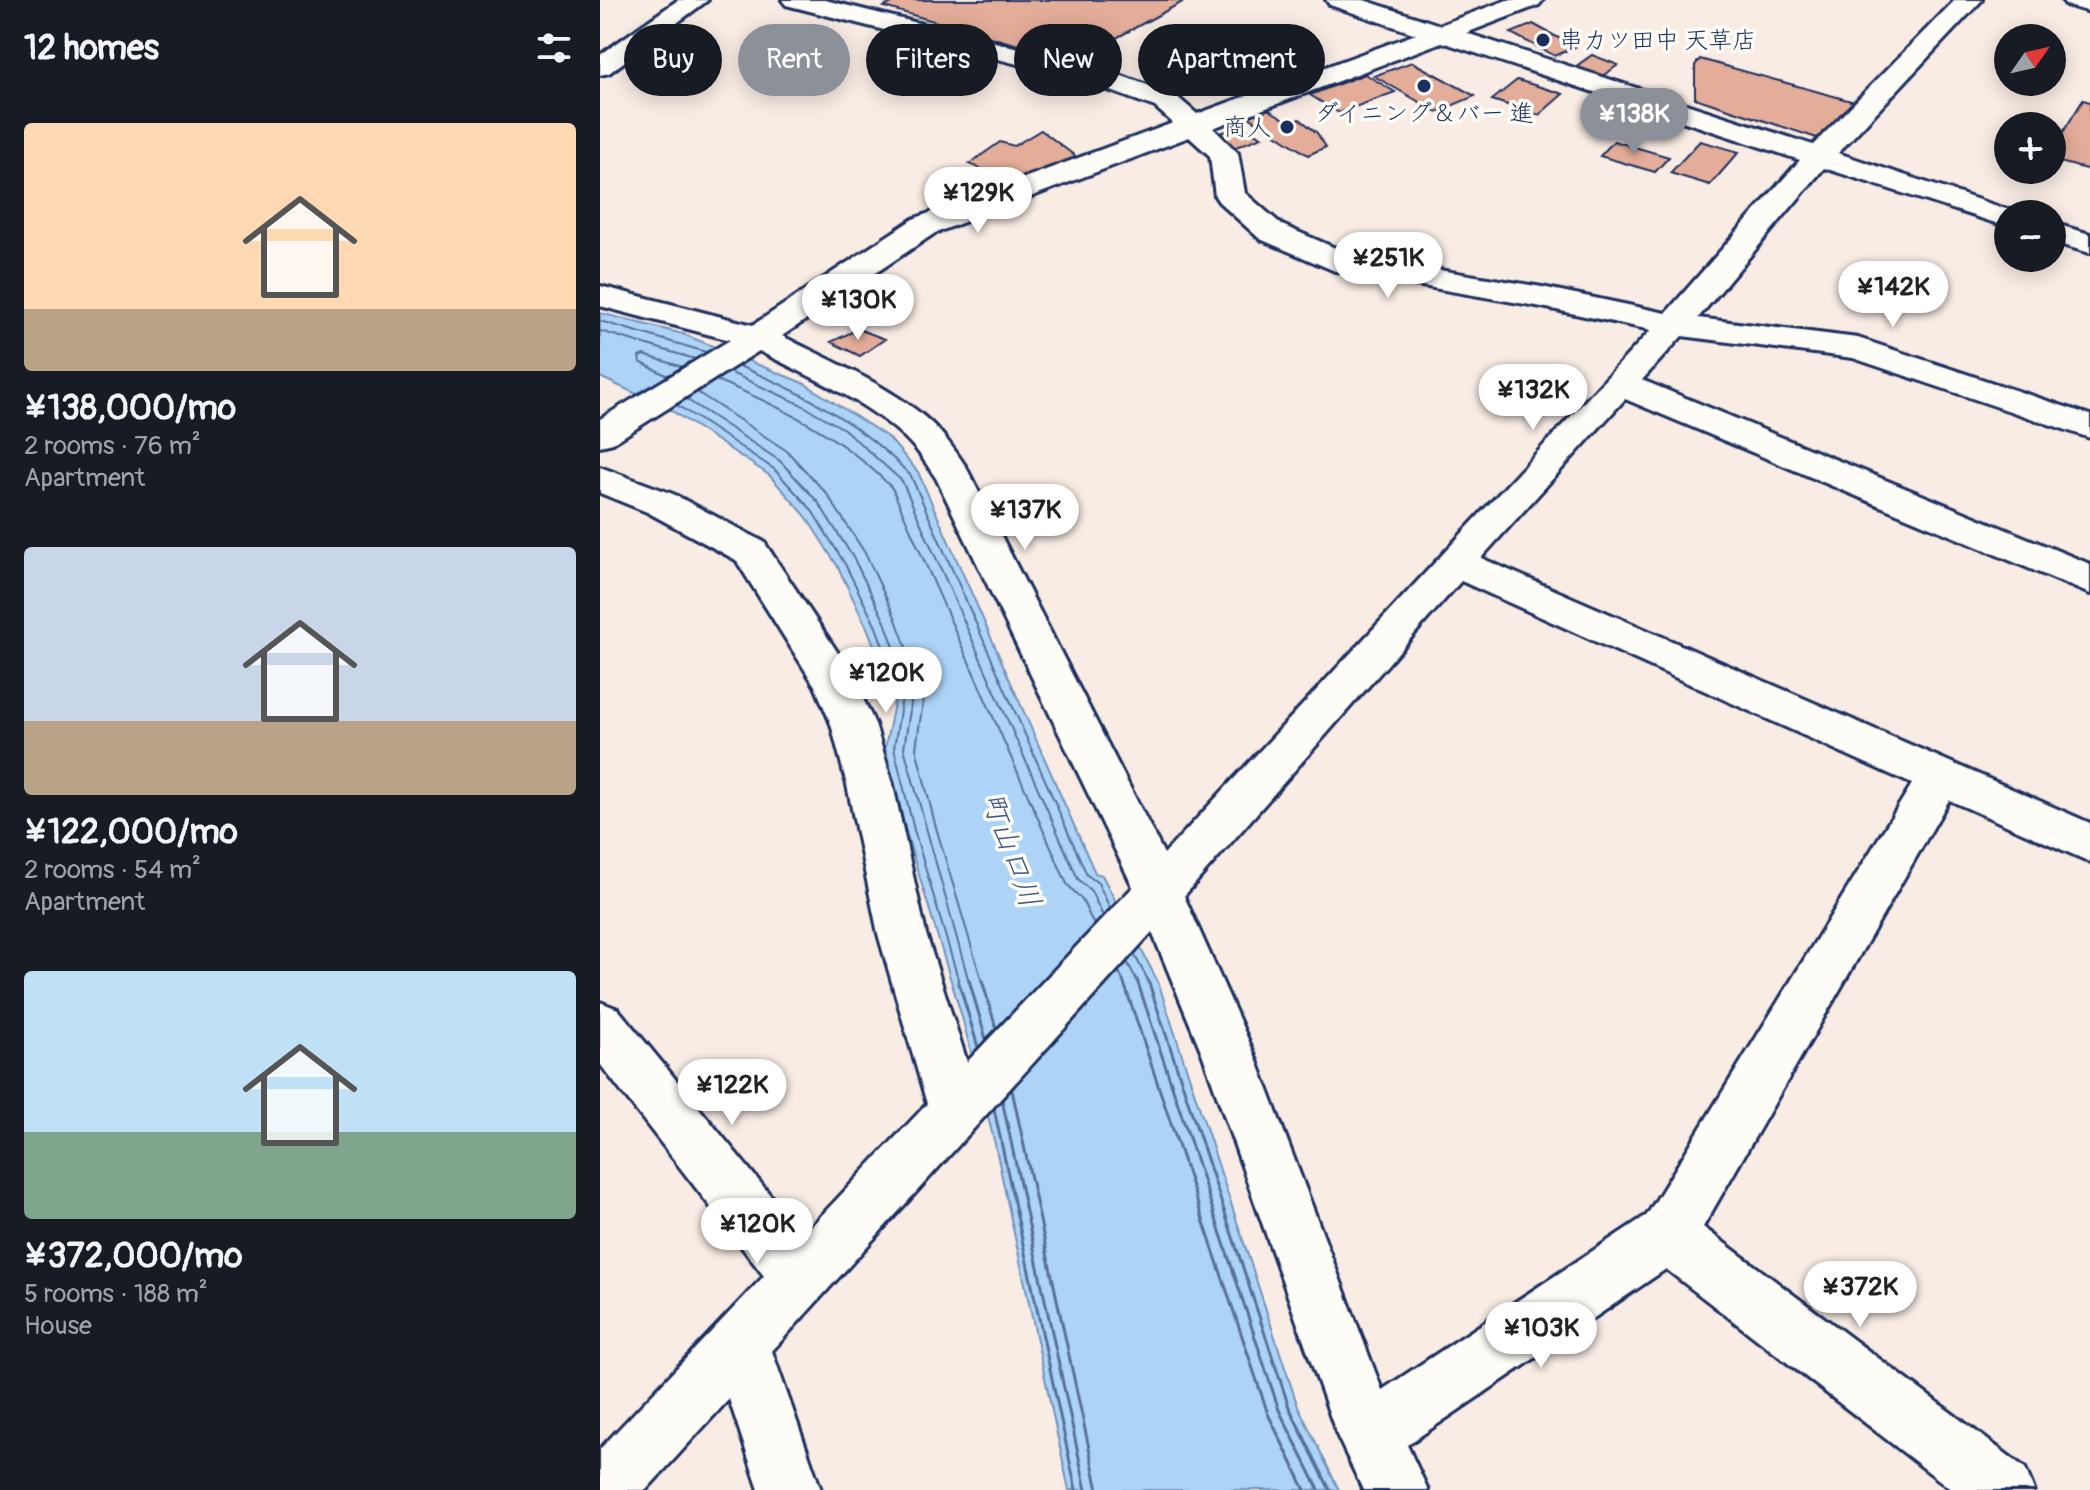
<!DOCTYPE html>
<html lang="en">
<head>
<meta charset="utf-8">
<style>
  :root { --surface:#171b24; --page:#242831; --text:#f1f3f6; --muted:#9ea1a6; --accent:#8c9099 }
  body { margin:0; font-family:Pangolin,"Klee One",sans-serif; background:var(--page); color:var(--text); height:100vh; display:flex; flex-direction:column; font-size:30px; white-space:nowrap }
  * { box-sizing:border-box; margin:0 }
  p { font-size:26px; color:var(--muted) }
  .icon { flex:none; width:44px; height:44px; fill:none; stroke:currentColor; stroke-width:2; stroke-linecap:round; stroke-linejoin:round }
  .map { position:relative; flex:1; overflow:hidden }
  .sheet { display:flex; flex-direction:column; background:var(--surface); width:600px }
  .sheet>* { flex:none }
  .hud { position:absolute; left:24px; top:24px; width:760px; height:72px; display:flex; gap:16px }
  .needle { width:52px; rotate:56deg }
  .buttons { position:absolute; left:1394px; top:24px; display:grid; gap:16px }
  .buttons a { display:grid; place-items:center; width:72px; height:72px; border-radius:50%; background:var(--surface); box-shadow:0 4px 20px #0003; font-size:40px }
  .price { position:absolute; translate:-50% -68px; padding:0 18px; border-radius:28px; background:#fff; color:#222; font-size:26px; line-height:52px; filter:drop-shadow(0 2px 4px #0008) }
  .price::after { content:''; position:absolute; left:50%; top:48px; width:24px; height:18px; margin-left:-12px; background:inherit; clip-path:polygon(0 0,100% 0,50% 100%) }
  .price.on { background:var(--accent); color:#fff }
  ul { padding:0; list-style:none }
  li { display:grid; align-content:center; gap:16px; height:424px; padding:0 24px }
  li span { display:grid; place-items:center; height:248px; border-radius:8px; color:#555 }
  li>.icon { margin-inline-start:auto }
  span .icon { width:144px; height:144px; fill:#fffc; stroke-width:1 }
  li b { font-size:34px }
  h2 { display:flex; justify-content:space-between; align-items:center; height:96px; padding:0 24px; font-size:34px }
  .chip { padding:0 28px; border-radius:36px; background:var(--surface); box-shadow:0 4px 20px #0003; font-size:28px; line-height:72px }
  .chip.on { background:var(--accent); color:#fff }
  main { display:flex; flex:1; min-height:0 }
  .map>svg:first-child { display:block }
  .water { fill:#add4f7; stroke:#7392ba; stroke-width:2 }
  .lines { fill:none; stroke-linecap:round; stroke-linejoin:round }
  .shore-far1 { stroke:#55719b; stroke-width:2 }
  .shore { stroke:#55719b; stroke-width:3 }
  .building { fill:#e4ad9a; stroke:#1b2f5e; stroke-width:2 }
  .minor-casing { stroke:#1b2f5e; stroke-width:6 }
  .major-casing { stroke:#1b2f5e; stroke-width:6 }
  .minor { fill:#fdfcf7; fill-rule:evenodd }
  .major { fill:#fdfcf7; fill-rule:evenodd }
  .poi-dot { fill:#1b2f5e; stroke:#fdfcf7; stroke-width:3 }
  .labels { text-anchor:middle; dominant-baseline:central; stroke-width:7; stroke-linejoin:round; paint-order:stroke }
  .far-poi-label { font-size:24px; fill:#1b2f5e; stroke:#fdfcf7; text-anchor:start }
  .water-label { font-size:30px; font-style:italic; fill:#405884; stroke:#fdfcf7 }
</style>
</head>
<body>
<main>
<section class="sheet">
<h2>12 homes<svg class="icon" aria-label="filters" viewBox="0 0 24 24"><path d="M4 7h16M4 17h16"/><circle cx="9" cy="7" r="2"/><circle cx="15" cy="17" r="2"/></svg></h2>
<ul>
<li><span style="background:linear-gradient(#ffd9b3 75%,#b9a48a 0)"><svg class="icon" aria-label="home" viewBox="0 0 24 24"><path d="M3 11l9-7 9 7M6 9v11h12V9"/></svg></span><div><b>¥138,000/mo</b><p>2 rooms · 76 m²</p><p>Apartment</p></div></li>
<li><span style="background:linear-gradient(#c9d6e8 70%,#b9a48a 0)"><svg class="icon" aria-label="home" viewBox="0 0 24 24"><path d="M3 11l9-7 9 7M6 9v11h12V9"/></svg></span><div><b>¥122,000/mo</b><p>2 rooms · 54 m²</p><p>Apartment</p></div></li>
<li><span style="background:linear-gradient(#bfe0f5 65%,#7fa58c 0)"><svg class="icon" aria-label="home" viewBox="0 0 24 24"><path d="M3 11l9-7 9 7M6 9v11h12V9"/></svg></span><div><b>¥372,000/mo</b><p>5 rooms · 188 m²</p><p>House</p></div></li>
</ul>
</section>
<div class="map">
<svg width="1490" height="1490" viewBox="0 0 1490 1490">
  <rect width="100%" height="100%" fill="#f8ece4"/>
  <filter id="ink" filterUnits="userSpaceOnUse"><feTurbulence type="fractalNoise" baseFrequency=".0125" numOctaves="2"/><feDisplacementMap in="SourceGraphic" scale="16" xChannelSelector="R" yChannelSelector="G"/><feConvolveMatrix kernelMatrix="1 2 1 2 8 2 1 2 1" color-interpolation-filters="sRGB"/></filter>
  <g filter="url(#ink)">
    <path class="water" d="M 0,313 L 83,334 L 205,384 L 289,438 L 318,472 L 495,873 L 502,875 L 558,982 L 697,1404 L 739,1490 L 469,1490 L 395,1144 L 362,1017 L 306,832 L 285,748 L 295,699 L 268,630 L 238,567 L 205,515 L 169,475 L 69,409 L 0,377 Z"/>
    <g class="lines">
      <path class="shore-far1" d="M 0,321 L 106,352
        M 0,331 L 95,359
        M 139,366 C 205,393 262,424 311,476 L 487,875 L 498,883 L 510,908
        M 129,372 L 200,404 L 244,429 L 302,481 L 478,879 L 491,891 L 503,916
        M 68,376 L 40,362 L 39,357 L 44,355 L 83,367
        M 116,380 C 182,407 242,436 292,488 L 467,884 L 482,900 L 494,925
        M 97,392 L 187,451 L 227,494 L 265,553 L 295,617 L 324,695 L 316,748 L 335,824 L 382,982
        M 86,399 L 180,461 L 218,502 L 254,559 L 285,622 L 312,697 L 304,748 L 369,982
        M 77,405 L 174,469 L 211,509 L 245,564 L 276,627 L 302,698 L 294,748 L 314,830 L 359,982
        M 534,954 L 549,982
        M 527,962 L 538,982
        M 519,972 L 524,982"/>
      <path class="shore" d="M 358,980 L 378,1047
        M 369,980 L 386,1039
        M 382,980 L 396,1028
        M 523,980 L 668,1414 L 705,1490
        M 537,980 L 679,1410 L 719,1490
        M 548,980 L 689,1407 L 730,1490
        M 412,1090 L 498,1490
        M 402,1100 L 486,1490
        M 394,1109 L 476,1490"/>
    </g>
    <path class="building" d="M 297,0 L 586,0 L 474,61 L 284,7 Z
      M 933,24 L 975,47 L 955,56 L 911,33 Z
      M 992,55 L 1018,65 L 1003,76 L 975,67 Z
      M 1100,59 L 1255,102 L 1220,139 L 1095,98 L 1095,65 Z
      M 812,62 L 875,96 L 837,112 L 774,76 Z
      M 765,74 L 795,92 L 739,113 L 710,95 Z
      M 917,80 L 934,85 L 963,94 L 939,115 L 892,100 Z
      M 1483,100 L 1490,102 L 1490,170 L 1452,160 L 1452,150 Z
      M 664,107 L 688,121 L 700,119 L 717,133 L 726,147 L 708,155 L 643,113 Z
      M 640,126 L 662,137 L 628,150 L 615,135 Z
      M 441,130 L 479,159 L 416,183 L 369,164 L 400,142 L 414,146 Z
      M 1014,141 L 1069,157 L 1055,172 L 1000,156 Z
      M 1100,141 L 1139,152 L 1110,185 L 1070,173 Z
      M 258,329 L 285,339 L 260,356 L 231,342 Z"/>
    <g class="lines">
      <defs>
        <path id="minor" d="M 182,0 L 225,0 L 500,68 L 575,95 L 597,114 L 816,34 L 730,5 L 726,0 L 764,0 L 840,25 L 907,0 L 943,0 L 939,5 L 866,33 L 1213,145 L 1355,0 L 1382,0 L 1238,153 L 1421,214 L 1408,214 L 1408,227 L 1224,168 L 1098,318 L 1258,338 L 1490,415 L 1490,438 L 1253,358 L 1082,336 L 1042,380 L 1490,564 L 1490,594 L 1025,399 L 881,558 L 1490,823 L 1490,862 L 1349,800 L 1103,1227 L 1425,1468 L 1434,1490 L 1352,1490 L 1066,1269 L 807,1445 L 828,1490 L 763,1490 L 737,1435 L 602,1053 L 552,932 L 172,1351 L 221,1490 L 159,1490 L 129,1399 L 46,1490 L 0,1490 L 0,1449 L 164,1276 L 0,1064 L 0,1002 L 18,1009 L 203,1235 L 327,1104 L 278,934 L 247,785 L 231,724 L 215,686 L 136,560 L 47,512 L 0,493 L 0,467 L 73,494 L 164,542 L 250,671 L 275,724 L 293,785 L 326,934 L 367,1062 L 533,887 L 336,478 C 329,468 322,456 314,447 C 277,405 208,376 159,351 L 13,443 L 0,446 L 0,419 L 130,340 L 0,306 L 0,286 L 153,325 L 313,219 L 573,123 L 555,107 L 480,80 L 186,5 ZM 842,42 L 1200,160 L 1066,313 L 942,287 L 754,256 L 682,225 L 645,193 L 638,153 L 613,128 ZM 589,137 L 610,156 L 615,196 L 619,202 L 660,239 L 735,271 L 942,307 L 1051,330 L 564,854 L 366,467 C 358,455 350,443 340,432 C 305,392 229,360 182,336 L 335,233 ZM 861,581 L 1312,784 L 1047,1215 L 782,1390 L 654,1053 L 584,896 Z
          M 1462,0 L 1490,0 L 1490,12 L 1466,5 Z
          M 1452,223 L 1490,234 L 1490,253 L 1452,242 Z"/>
        <path id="major" d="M 78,0 L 108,0 L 9,73 L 0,75 L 0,55 Z"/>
      </defs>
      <use href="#minor" class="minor-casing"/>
      <use href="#major" class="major-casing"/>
      <use href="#minor" class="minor"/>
      <use href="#major" class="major"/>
    </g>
  </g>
  <g class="poi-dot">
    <circle cx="943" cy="40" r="8"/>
    <circle cx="824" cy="86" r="8"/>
    <circle cx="687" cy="127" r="8"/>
  </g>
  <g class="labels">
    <g class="far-poi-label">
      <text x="959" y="40">串カツ田中 天草店</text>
      <text x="824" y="113" text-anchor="middle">ダイニング＆バー 進</text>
      <text x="671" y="127" text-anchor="end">商人</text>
    </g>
    <g class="water-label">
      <text transform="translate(411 850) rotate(70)">町山口川</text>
    </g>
  </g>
</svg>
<div class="buttons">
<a><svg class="needle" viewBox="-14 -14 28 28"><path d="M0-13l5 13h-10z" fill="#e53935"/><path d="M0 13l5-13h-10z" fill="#9ea1a6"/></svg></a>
<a>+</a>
<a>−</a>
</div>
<b class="price on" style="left:1034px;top:156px">¥138K</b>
<b class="price" style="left:378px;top:235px">¥129K</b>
<b class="price" style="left:788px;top:300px">¥251K</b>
<b class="price" style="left:1293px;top:329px">¥142K</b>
<b class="price" style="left:258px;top:342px">¥130K</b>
<b class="price" style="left:933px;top:432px">¥132K</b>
<b class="price" style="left:425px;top:552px">¥137K</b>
<b class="price" style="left:286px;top:715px">¥120K</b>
<b class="price" style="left:132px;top:1127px">¥122K</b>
<b class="price" style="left:157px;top:1266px">¥120K</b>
<b class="price" style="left:1260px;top:1329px">¥372K</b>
<b class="price" style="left:941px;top:1370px">¥103K</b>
<div class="hud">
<a class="chip">Buy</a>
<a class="chip on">Rent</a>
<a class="chip">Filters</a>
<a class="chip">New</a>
<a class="chip">Apartment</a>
</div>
</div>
</main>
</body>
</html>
